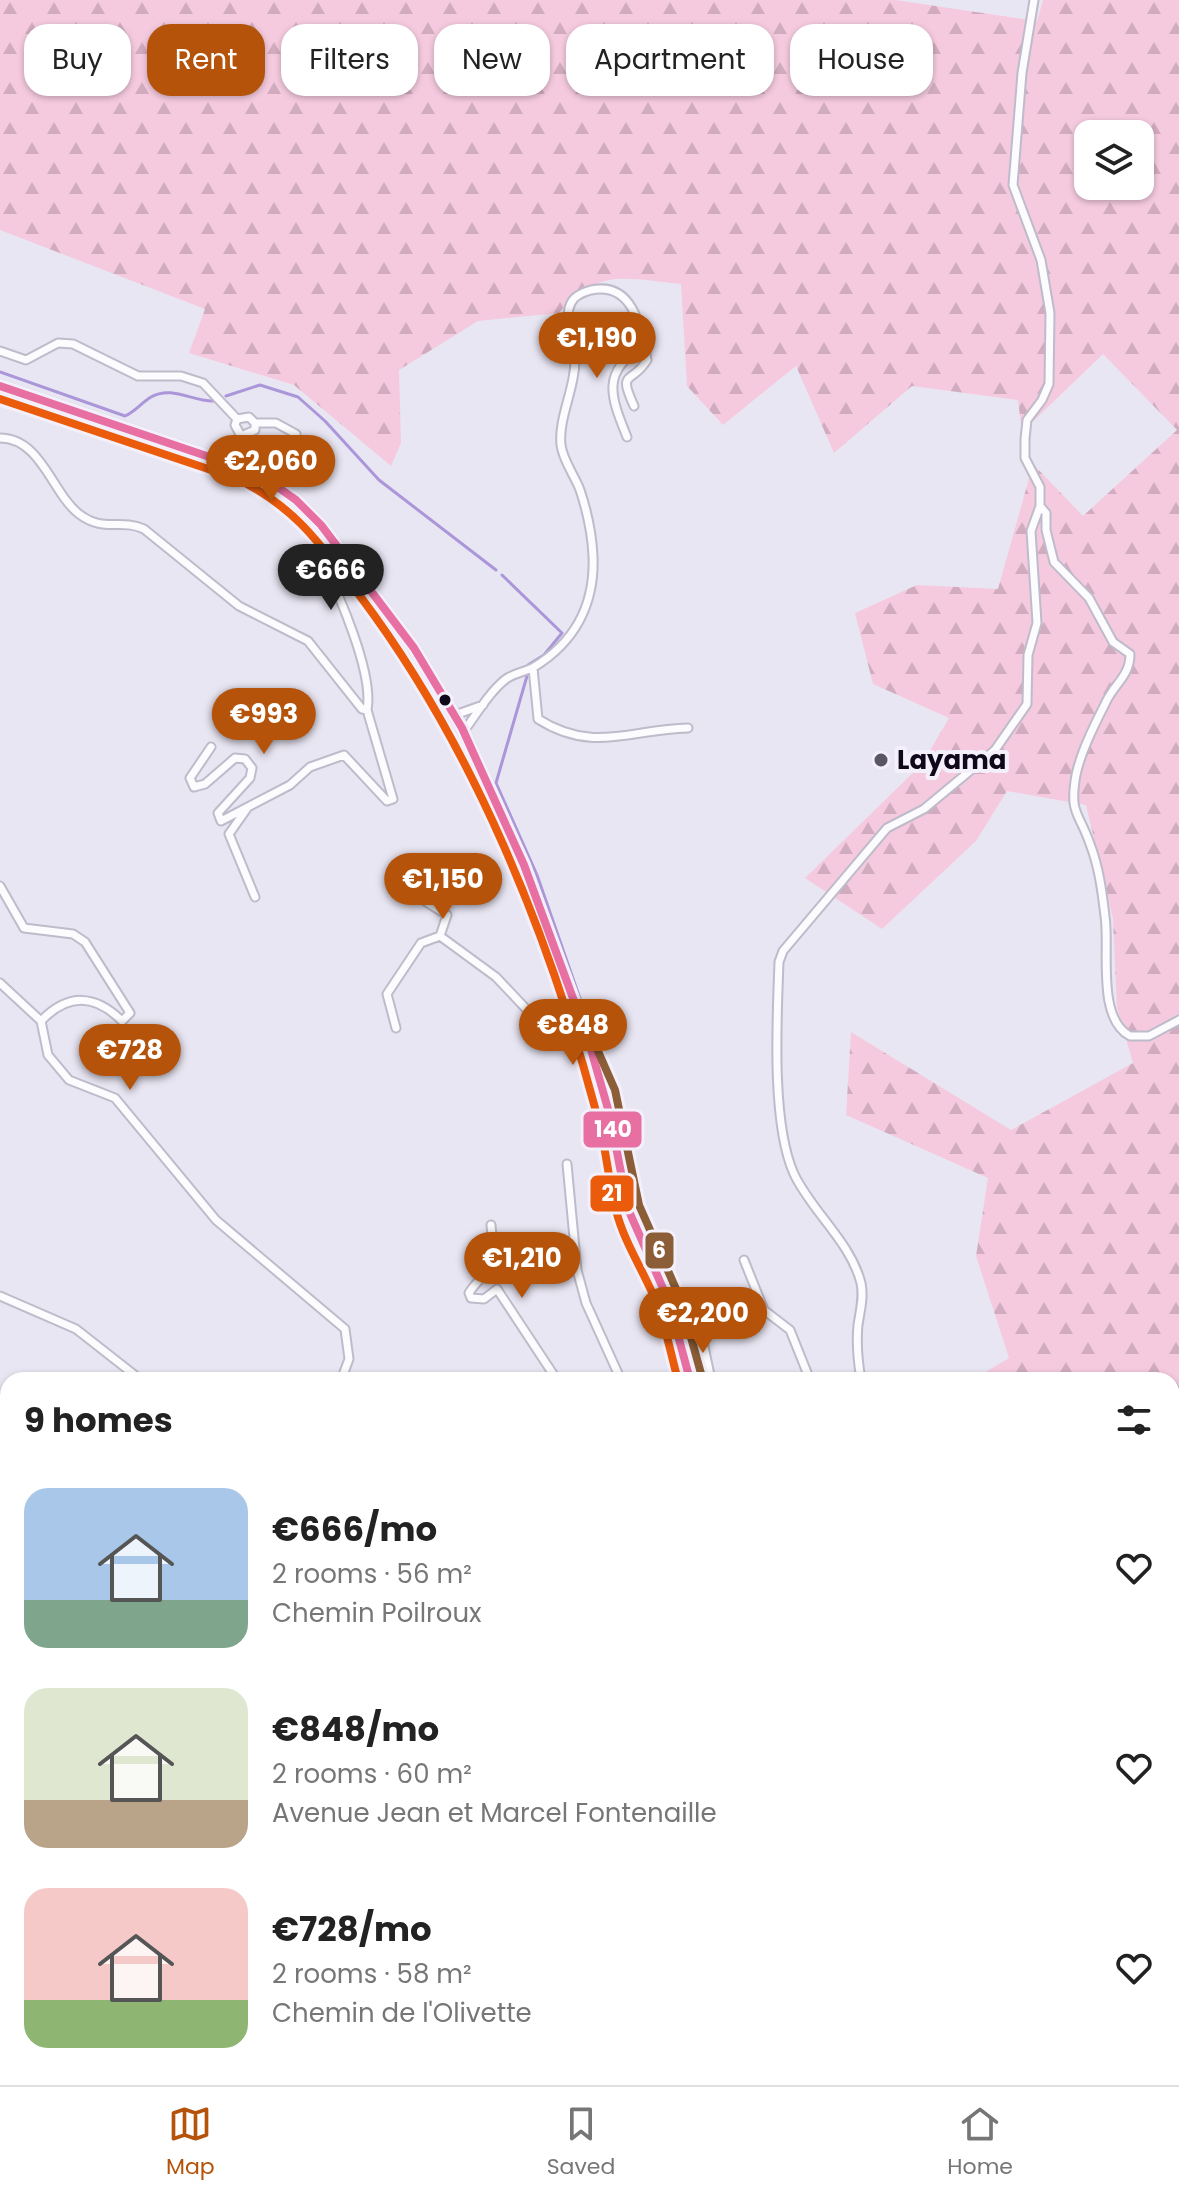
<!DOCTYPE html>
<html lang="en">
<head>
<meta charset="utf-8">
<style>
  :root { --surface:#fff; --page:#f6f6f6; --text:#222; --muted:#767676; --line:#e0e0e0; --accent:#b45309 }
  body { margin:0; font-family:Poppins,sans-serif; background:var(--page); color:var(--text); height:100vh; display:flex; flex-direction:column; font-size:30px; white-space:nowrap }
  * { box-sizing:border-box; margin:0 }
  p { font-size:26px; color:var(--muted) }
  .icon { flex:none; width:44px; height:44px; fill:none; stroke:currentColor; stroke-width:2; stroke-linecap:round; stroke-linejoin:round }
  .map { position:relative; flex:1; overflow:hidden }
  .panel { position:absolute; left:0px; top:1372px; width:1180px; height:714px; display:flex; flex-direction:column; background:var(--surface); border-radius:24px 24px 0 0; box-shadow:0 2px 6px #0004 }
  .panel>* { flex:none }
  .guide { position:absolute; left:24px; top:24px; width:1132px; height:72px; display:flex; gap:16px }
  .tools { position:absolute; left:1074px; top:120px; display:grid; gap:16px }
  .tools a { display:grid; place-items:center; width:80px; height:80px; border-radius:16px; background:var(--surface); box-shadow:0 2px 6px #0004; font-size:40px }
  .price { position:absolute; translate:-50% -68px; padding:0 18px; border-radius:28px; background:var(--accent); color:#fff; font-size:26px; line-height:52px; filter:drop-shadow(0 2px 4px #0008) }
  .price::after { content:''; position:absolute; left:50%; top:48px; width:24px; height:18px; margin-left:-12px; background:inherit; clip-path:polygon(0 0,100% 0,50% 100%) }
  .price.selected { background:#222; color:#fff }
  ul { padding:0; list-style:none }
  li { display:flex; align-items:center; gap:24px; height:200px; padding:0 24px }
  li span { display:grid; place-items:center; flex:none; width:224px; height:160px; border-radius:24px; color:#555 }
  li>.icon { margin-inline-start:auto }
  span .icon { width:96px; height:96px; fill:#fffc; stroke-width:1 }
  li b { font-size:34px }
  h2 { display:flex; justify-content:space-between; align-items:center; height:96px; padding:0 24px; font-size:34px }
  .chip { padding:0 28px; border-radius:24px; background:var(--surface); box-shadow:0 2px 6px #0004; font-size:28px; line-height:72px }
  .chip.selected { background:var(--accent); color:#fff }
  .tab-bar { display:flex; justify-content:space-around; align-items:center; height:112px; border-top:2px solid var(--line); background:var(--surface); font-size:22px; color:var(--muted) }
  .tab-bar a { display:grid; justify-items:center; gap:4px }
  .tab-bar .selected { color:var(--accent) }
  .map>svg:first-child { display:block }
  .forest { fill:url(#forest-firs); fill-rule:evenodd }
  .lines { fill:none; stroke-linecap:round; stroke-linejoin:round }
  .stream { stroke:#aa96d8; stroke-width:3 }
  .street-casing { stroke:#bebbca; stroke-width:11 }
  .secondary-casing { stroke:#bebbca; stroke-width:14 }
  .street { stroke:#fcfbfd; stroke-width:7 }
  .secondary { stroke:#fcfbfd; stroke-width:10 }
  .bus-1-casing { stroke:#f3f0fc; stroke-width:14 }
  .bus-2-casing { stroke:#f3f0fc; stroke-width:14 }
  .bus-3-casing { stroke:#f3f0fc; stroke-width:14 }
  .bus-1 { stroke:#e76fa2; stroke-width:8 }
  .bus-2 { stroke:#ea5b0b; stroke-width:8 }
  .bus-3 { stroke:#8b5e37; stroke-width:8 }
  .bus-dot { fill:#0e081a; stroke:#f3f0fc; stroke-width:3 }
  .poi-dot { fill:#5b5666; stroke:#f3f0fc; stroke-width:3 }
  .labels { text-anchor:middle; dominant-baseline:central; stroke-width:8; stroke-linejoin:round; paint-order:stroke }
  .poi-label { font-size:26px; font-weight:bold; fill:#0e081a; stroke:#f3f0fc; text-anchor:start }
  .line-badge { stroke:#f3f0fc; stroke-width:3 }
  .badge-label { font-size:22px; text-anchor:middle; font-weight:bold; fill:#fff }
</style>
</head>
<body>
<div class="map">
<svg width="1179" height="2085" viewBox="0 0 1179 2085">
  <defs>
    <pattern id="forest-firs" width="22" height="20" patternUnits="userSpaceOnUse" patternTransform="scale(2)"><rect width="22" height="20" fill="#f5cadf"/><path d="M5 1l3.5 6h-7zM16 11l3.5 6h-7z" fill="#d1acbf"/></pattern>
  </defs>
  <rect width="100%" height="100%" fill="#e9e6f3"/>
  <path class="forest" d="M 0,0 L 895,0 L 1037,21 L 1043,0 L 1179,0 L 1179,1657 L 1172,1650 L 1172,1380 L 972,1380 L 1009,1358 L 976,1256 L 988,1178 L 846,1115 L 851,1032 L 1011,1130 L 1133,1063 L 1117,1008 L 1113,919 L 1086,805 L 1007,791 L 976,841 L 882,929 L 805,878 L 922,764 L 949,718 L 873,684 L 855,613 L 917,585 L 998,589 L 1033,464 L 1083,516 L 1177,430 L 1103,354 L 1022,432 L 1018,400 L 912,386 L 834,453 L 796,366 L 723,425 L 687,386 L 681,284 C 627,279 598,267 559,313 L 478,321 L 399,370 L 401,443 L 391,466 L 294,385 L 189,353 L 205,309 L 0,230 ZM 1088,134 L 1140,134 L 1140,186 L 1088,186 Z"/>
  <g class="lines">
    <path class="stream" d="M 0,372 L 125,416 C 136,411 141,403 151,397 C 172,385 193,402 214,401
      M 226,396 L 260,385 L 298,397 L 325,421 L 379,480 L 496,570
      M 502,575 L 562,633 L 544,655 L 528,665
      M 527,676 L 496,783 L 537,875 L 585,1013
      M 596,1045 L 617,1110
      M 619,1119 L 630,1177
      M 1172,1887 L 1179,1889"/>
    <defs>
      <path id="street" d="M 0,351 L 26,360 L 58,343 L 73,344 L 138,376 L 181,376 L 203,383 L 237,419 L 235,425 L 241,436 L 255,430 L 255,423 L 249,417 L 237,419
        M 255,423 L 276,423 L 296,434
        M 627,437 C 610,395 601,372 644,345
        M 0,438 C 41,438 52,493 79,514 C 104,533 120,518 144,529 L 239,606 L 308,641 L 362,709 L 367,710 C 374,674 339,594 322,561 L 324,554 L 330,555 L 358,586 L 371,592
        M 1040,506 L 1046,513 L 1046,530 L 1054,562 L 1089,598 L 1113,642 L 1130,654 C 1130,676 1115,683 1106,702 C 1095,724 1081,751 1076,775 C 1069,814 1079,812 1090,844 C 1099,867 1102,891 1105,916 C 1110,948 1096,1018 1130,1036 L 1149,1036 L 1179,1020
        M 533,668 L 538,719 C 593,754 631,729 688,728
        M 455,715 L 483,705
        M 464,731 C 476,715 490,691 506,679 C 514,673 525,672 534,667 C 575,642 595,604 593,556 C 592,534 587,511 580,490 C 575,476 563,461 561,445 C 558,417 576,388 575,356 C 574,339 563,319 571,303 C 574,296 584,292 591,290 C 634,281 641,329 647,360 C 632,385 617,369 634,406
        M 211,747 L 190,778 L 194,787 L 205,784 L 235,758 L 245,759 L 252,768 L 250,778 L 218,813 L 221,821 L 290,785 L 310,767 L 344,755 L 387,801 L 393,799 L 367,710
        M 248,807 L 229,834 L 255,897
        M 0,886 L 24,928 L 73,934 L 85,942 L 130,1013 L 122,1021 C 95,994 68,993 41,1021 L 48,1055 L 69,1080 L 115,1098 L 216,1220 L 345,1329 L 349,1359 L 343,1375 L 349,1380
        M 425,901 L 447,915 L 440,936
        M 0,983 L 41,1021
        M 396,1028 L 387,994 L 421,943 L 440,936 L 496,977 L 530,1013 L 539,1016 L 568,1006
        M 567,1164 L 577,1270 L 586,1303 L 621,1380
        M 491,1225 C 493,1241 492,1263 482,1277 C 477,1283 473,1286 469,1293 L 471,1298 L 484,1299 L 497,1289 L 557,1380
        M 744,1260 L 764,1310 L 790,1330 L 810,1380
        M 0,1296 L 76,1329 L 141,1380
        M 688,1296 L 702,1337 L 711,1380
        M 861,1380 C 858,1362 856,1344 858,1325 C 860,1311 864,1298 861,1283 C 850,1241 812,1212 794,1174 C 771,1123 777,1018 779,962 L 783,951 L 887,828 L 924,809 L 995,750 L 1027,704 L 1028,655 L 1037,623 L 1031,531 L 1040,506 L 1040,487 L 1025,458 L 1025,439 L 1027,420 L 1042,400 L 1049,384 L 1050,313 L 1041,260 L 1013,185 L 1022,73 L 1034,0
        M 0,1577 L 8,1587
        M 0,1597 L 8,1594
        M 1172,1765 L 1179,1764
        M 0,1914 L 8,1923
        M 296,2078 L 298,2085
        M 387,2078 L 395,2085
        M 718,2078 L 719,2082
        M 740,2078 L 744,2085
        M 908,2078 L 920,2085
        M 919,2078 L 933,2085
        M 1117,2078 L 1121,2085
        M 2,2085 L 8,2075
        M 455,2085 L 458,2078
        M 568,2085 L 572,2078
        M 1159,2085 L 1179,2077"/>
      <path id="secondary" d="M 0,386 L 239,467 L 269,481 L 296,500 L 321,525 L 414,648 L 462,728 L 524,865 L 588,1039 L 610,1116 L 628,1209 L 669,1302 L 690,1380
        M 565,991 L 588,1059
        M 678,1351 L 682,1380
        M 1172,2040 L 1179,2051"/>
    </defs>
    <use href="#street" class="street-casing"/>
    <use href="#secondary" class="secondary-casing"/>
    <use href="#street" class="street"/>
    <use href="#secondary" class="secondary"/>
    <defs>
      <path id="bus-1" d="M 0,386 L 239,467 L 269,481 L 296,500 L 321,525 L 414,648 L 462,728 L 524,865 L 588,1039 L 610,1116 L 628,1209 L 669,1302 L 690,1380"/>
      <path id="bus-2" d="M 0,399 L 235,478 C 295,506 321,545 360,596 C 473,746 549,934 597,1115 C 606,1146 608,1179 616,1210 C 624,1243 645,1273 657,1304 C 666,1328 671,1355 678,1380"/>
      <path id="bus-3" d="M 613,1025 L 590,1033 L 615,1090 L 639,1205 L 680,1298 L 702,1377"/>
    </defs>
    <use href="#bus-1" class="bus-1-casing"/>
    <use href="#bus-2" class="bus-2-casing"/>
    <use href="#bus-3" class="bus-3-casing"/>
    <use href="#bus-1" class="bus-1"/>
    <use href="#bus-2" class="bus-2"/>
    <use href="#bus-3" class="bus-3"/>
  </g>
  <circle class="bus-dot" cx="445" cy="700" r="7"/>
  <circle class="poi-dot" cx="881" cy="760" r="8"/>
  <g class="labels">
    <g class="poi-label">
      <text x="897" y="760">Layama</text>
    </g>
  </g>
  <g class="line-badge">
    <rect x="582" y="1110" width="61" height="39" rx="8" fill="#e76fa2"/>
    <rect x="589" y="1174" width="46" height="39" rx="8" fill="#ea5b0b"/>
    <rect x="644" y="1231" width="31" height="39" rx="8" fill="#8b5e37"/>
  </g>
  <g class="badge-label">
    <text x="613" y="1137">140</text>
    <text x="612" y="1201">21</text>
    <text x="659" y="1258">6</text>
  </g>
</svg>
<div class="tools">
<a><svg class="icon" aria-label="layers" viewBox="0 0 24 24"><path d="M12 4l9 5-9 5-9-5zM3 14l9 5 9-5"/></svg></a>
</div>
<b class="price" style="left:597px;top:380px">€1,190</b>
<b class="price" style="left:271px;top:503px">€2,060</b>
<b class="price selected" style="left:331px;top:612px">€666</b>
<b class="price" style="left:264px;top:756px">€993</b>
<b class="price" style="left:443px;top:921px">€1,150</b>
<b class="price" style="left:573px;top:1067px">€848</b>
<b class="price" style="left:130px;top:1092px">€728</b>
<b class="price" style="left:522px;top:1300px">€1,210</b>
<b class="price" style="left:703px;top:1355px">€2,200</b>
<div class="guide">
<a class="chip">Buy</a>
<a class="chip selected">Rent</a>
<a class="chip">Filters</a>
<a class="chip">New</a>
<a class="chip">Apartment</a>
<a class="chip">House</a>
</div>
<section class="panel">
<h2>9 homes<svg class="icon" aria-label="filters" viewBox="0 0 24 24"><path d="M4 7h16M4 17h16"/><circle cx="9" cy="7" r="2"/><circle cx="15" cy="17" r="2"/></svg></h2>
<ul>
<li><span style="background:linear-gradient(#a9c7e8 70%,#7fa58c 0)"><svg class="icon" aria-label="home" viewBox="0 0 24 24"><path d="M3 11l9-7 9 7M6 9v11h12V9"/></svg></span><div><b>€666/mo</b><p>2 rooms · 56 m²</p><p>Chemin Poilroux</p></div><svg class="icon" aria-label="heart" viewBox="0 0 24 24"><path d="M12 20l-8-8c-3-5 5-10 8-4 3-6 11-1 8 4z"/></svg></li>
<li><span style="background:linear-gradient(#dfe7d0 70%,#b9a48a 0)"><svg class="icon" aria-label="home" viewBox="0 0 24 24"><path d="M3 11l9-7 9 7M6 9v11h12V9"/></svg></span><div><b>€848/mo</b><p>2 rooms · 60 m²</p><p>Avenue Jean et Marcel Fontenaille</p></div><svg class="icon" aria-label="heart" viewBox="0 0 24 24"><path d="M12 20l-8-8c-3-5 5-10 8-4 3-6 11-1 8 4z"/></svg></li>
<li><span style="background:linear-gradient(#f6c9c9 70%,#8fb573 0)"><svg class="icon" aria-label="home" viewBox="0 0 24 24"><path d="M3 11l9-7 9 7M6 9v11h12V9"/></svg></span><div><b>€728/mo</b><p>2 rooms · 58 m²</p><p>Chemin de l'Olivette</p></div><svg class="icon" aria-label="heart" viewBox="0 0 24 24"><path d="M12 20l-8-8c-3-5 5-10 8-4 3-6 11-1 8 4z"/></svg></li>
</ul>
</section>
</div>
<nav class="tab-bar">
<a class="selected"><svg class="icon" aria-label="map" viewBox="0 0 24 24"><path d="M3 6l6-2 6 2 6-2v14l-6 2-6-2-6 2zM9 4v14M15 6v14"/></svg>Map</a>
<a><svg class="icon" aria-label="saved" viewBox="0 0 24 24"><path d="M7 4h10v16l-5-4-5 4z"/></svg>Saved</a>
<a><svg class="icon" aria-label="home" viewBox="0 0 24 24"><path d="M3 11l9-7 9 7M6 9v11h12V9"/></svg>Home</a>
</nav>
</body>
</html>
